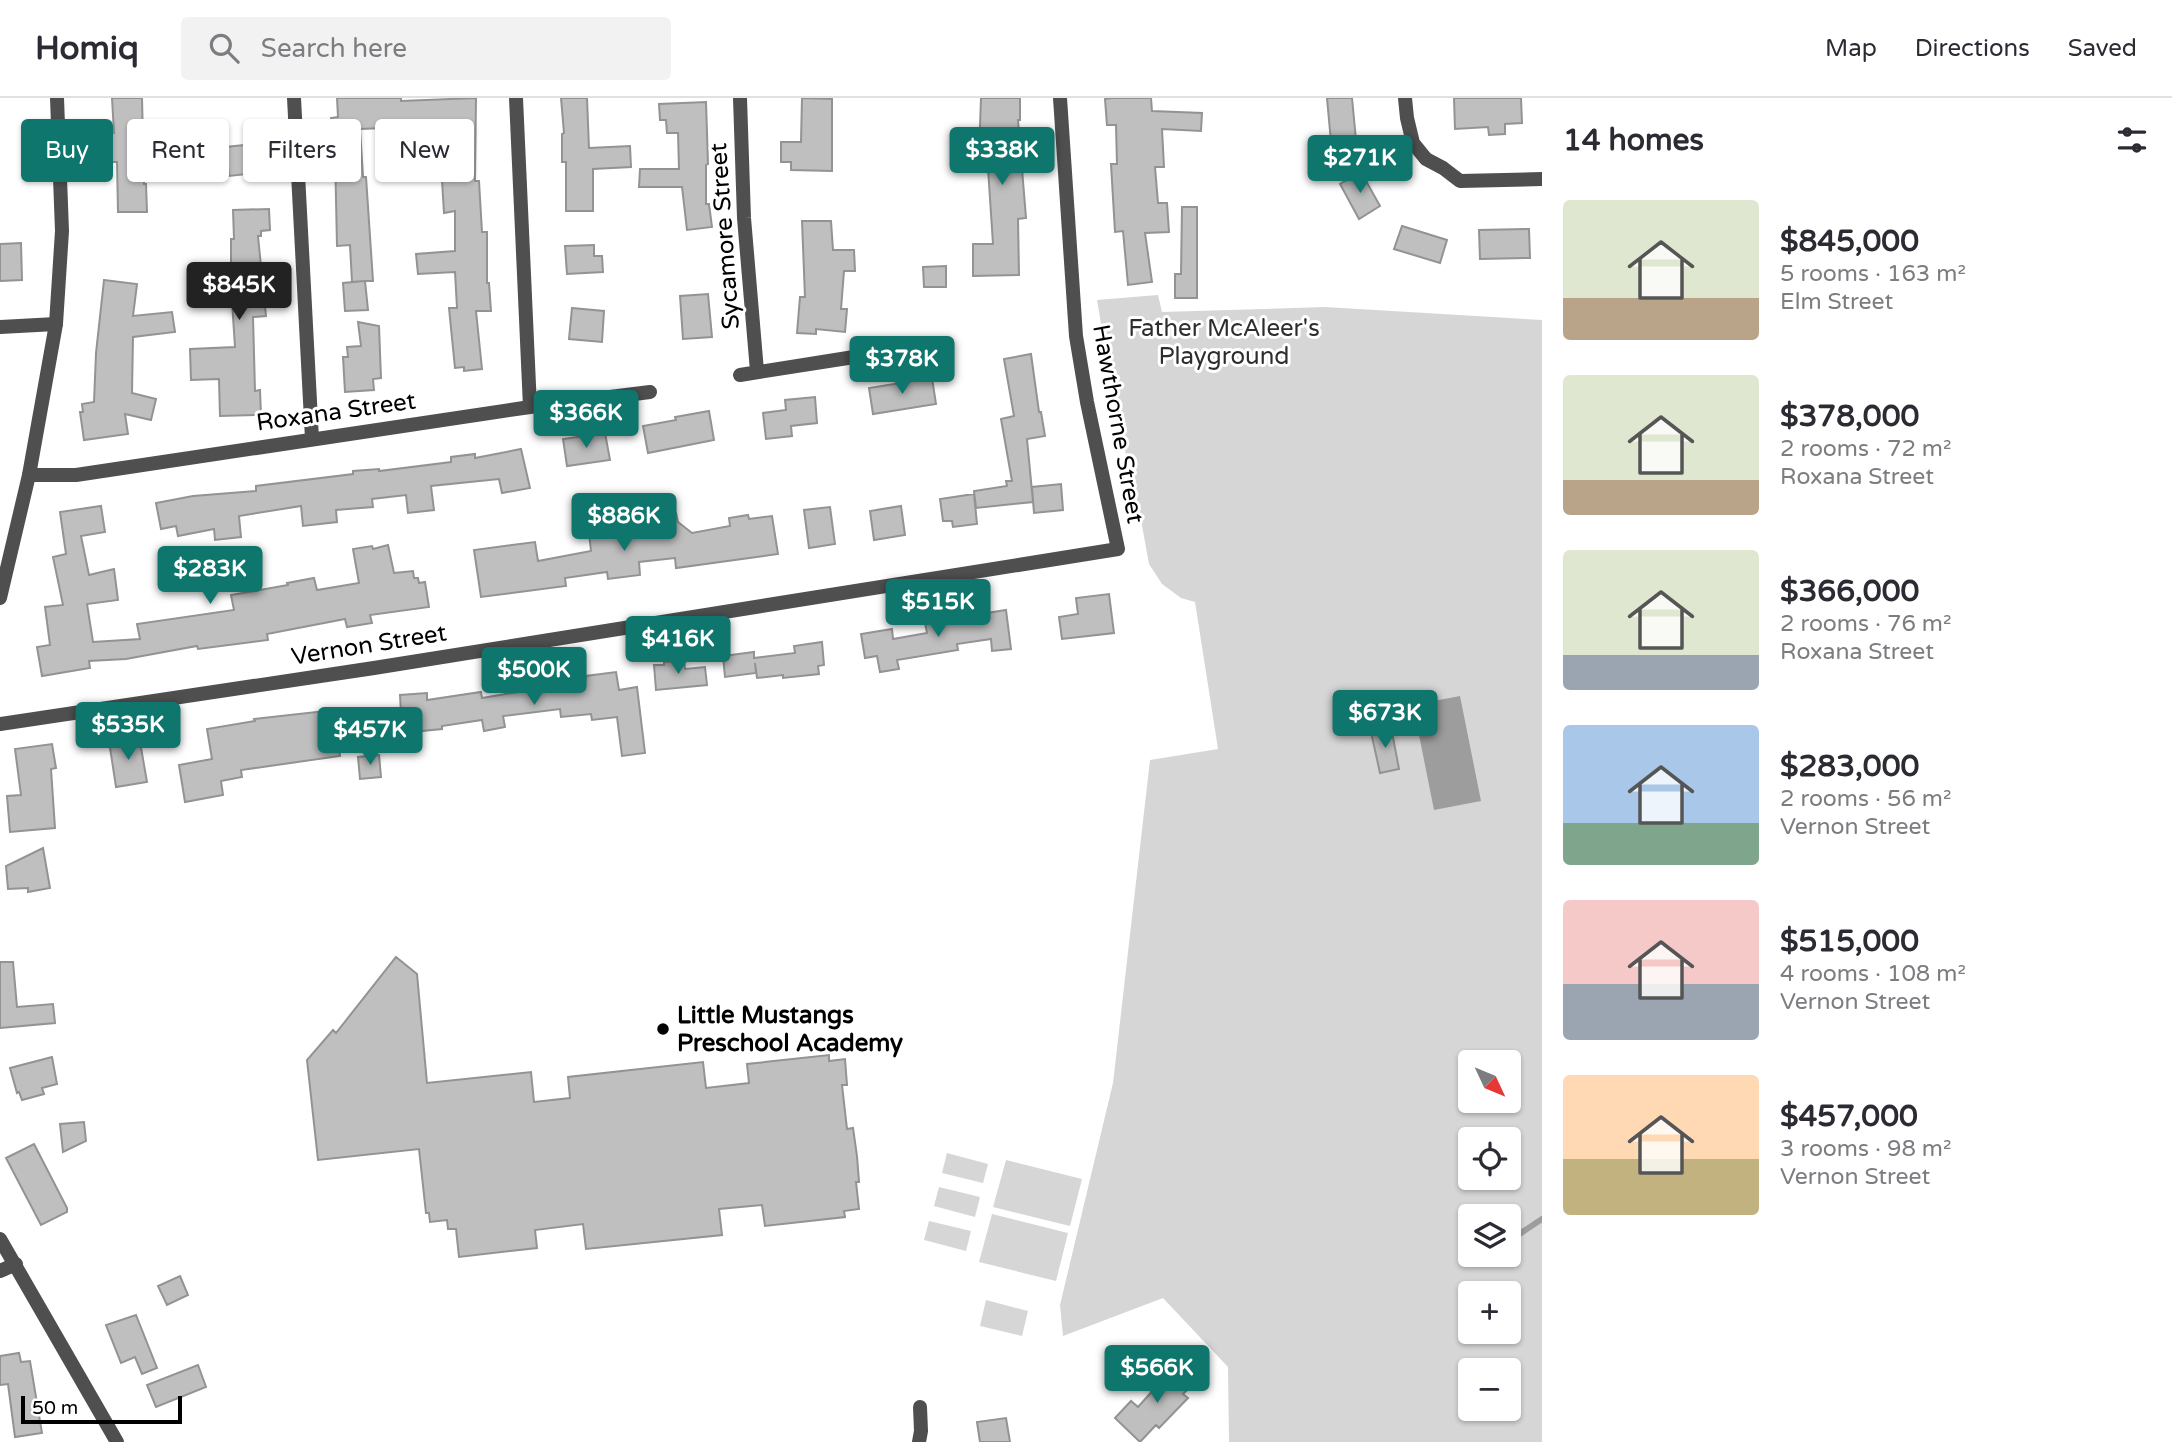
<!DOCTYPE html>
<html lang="en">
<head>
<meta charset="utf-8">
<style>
  :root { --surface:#fff; --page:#f2f2f3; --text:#2b2b33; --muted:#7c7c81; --line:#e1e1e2; --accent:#0f766e }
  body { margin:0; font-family:"Varela Round",sans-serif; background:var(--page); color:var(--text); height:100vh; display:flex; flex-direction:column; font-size:26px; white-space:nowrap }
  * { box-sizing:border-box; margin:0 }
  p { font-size:23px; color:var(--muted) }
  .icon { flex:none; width:38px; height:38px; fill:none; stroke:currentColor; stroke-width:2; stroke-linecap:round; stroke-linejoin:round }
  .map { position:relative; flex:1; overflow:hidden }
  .drawer { display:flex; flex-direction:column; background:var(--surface); width:630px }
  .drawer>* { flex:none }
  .top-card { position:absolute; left:21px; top:21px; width:665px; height:63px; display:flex; gap:14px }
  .needle { width:46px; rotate:134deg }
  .buttons { position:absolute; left:1458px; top:952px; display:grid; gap:14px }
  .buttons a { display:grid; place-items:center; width:63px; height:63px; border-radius:7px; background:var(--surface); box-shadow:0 2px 5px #0004; font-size:35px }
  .scale { position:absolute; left:21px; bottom:18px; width:161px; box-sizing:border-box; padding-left:7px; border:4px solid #000; border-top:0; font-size:19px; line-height:24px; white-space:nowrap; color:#000; -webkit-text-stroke:5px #fff; paint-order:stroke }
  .price { position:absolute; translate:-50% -60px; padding:0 16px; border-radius:7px; background:var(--accent); color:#fff; font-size:23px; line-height:46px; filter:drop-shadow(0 2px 4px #0008) }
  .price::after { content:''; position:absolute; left:50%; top:42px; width:21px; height:16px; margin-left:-10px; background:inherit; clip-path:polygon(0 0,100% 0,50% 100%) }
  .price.active { background:#222; color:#fff }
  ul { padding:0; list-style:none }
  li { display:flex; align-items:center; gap:21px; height:175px; padding:0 21px }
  li span { display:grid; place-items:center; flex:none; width:196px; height:140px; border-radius:7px; color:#555 }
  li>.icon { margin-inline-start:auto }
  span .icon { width:84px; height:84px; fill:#fffc; stroke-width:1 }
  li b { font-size:30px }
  h2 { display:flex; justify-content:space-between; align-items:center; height:84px; padding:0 21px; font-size:30px }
  .tag { padding:0 24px; border-radius:7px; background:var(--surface); box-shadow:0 2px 5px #0004; font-size:24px; line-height:63px }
  .tag.active { background:var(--accent); color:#fff }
  header { display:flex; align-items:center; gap:42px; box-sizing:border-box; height:98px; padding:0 35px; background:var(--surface); border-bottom:2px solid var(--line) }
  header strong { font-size:33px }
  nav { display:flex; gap:38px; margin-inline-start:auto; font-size:24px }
  .search { width:490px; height:63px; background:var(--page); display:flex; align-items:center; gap:18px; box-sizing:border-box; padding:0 24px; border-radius:7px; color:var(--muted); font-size:26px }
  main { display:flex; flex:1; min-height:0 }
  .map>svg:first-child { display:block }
  .green { fill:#d6d6d6; fill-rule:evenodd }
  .water { fill:#9d9d9d }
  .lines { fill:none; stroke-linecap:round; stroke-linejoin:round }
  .stream { stroke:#9d9d9d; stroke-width:6 }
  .building { fill:#bfbfbf; stroke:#939393; stroke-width:2 }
  .minor { stroke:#4f4f4f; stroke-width:14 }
  .tertiary { stroke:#4f4f4f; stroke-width:14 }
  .poi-dot { fill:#000; stroke:#fff; stroke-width:2.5 }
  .labels { text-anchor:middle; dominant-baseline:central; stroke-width:6; stroke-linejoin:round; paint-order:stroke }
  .street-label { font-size:24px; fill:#000; stroke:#fff }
  .park-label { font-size:24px; fill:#2d2d2d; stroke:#fff }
  .poi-label { font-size:24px; font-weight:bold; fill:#000; stroke:#fff; text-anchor:start }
</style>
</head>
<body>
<header>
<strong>Homiq</strong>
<div class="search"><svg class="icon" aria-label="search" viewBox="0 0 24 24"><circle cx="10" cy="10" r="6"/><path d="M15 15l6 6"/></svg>Search here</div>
<nav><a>Map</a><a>Directions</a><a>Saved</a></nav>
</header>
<main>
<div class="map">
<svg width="1542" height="1344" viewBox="0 0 1542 1344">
  <rect width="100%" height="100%" fill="#fff"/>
  <path class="green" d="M 1158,197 L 1162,214 L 1325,209 L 1542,222 L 1542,1344 L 1229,1344 L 1228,1269 L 1163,1200 L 1063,1238 L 1060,1207 L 1113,985 L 1150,662 L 1218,651 L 1195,504 L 1181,500 L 1162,486 L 1149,466 L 1139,411 L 1116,315 L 1097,202 ZM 1470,964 L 1508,964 L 1508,1003 L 1470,1003 ZM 1470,1041 L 1508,1041 L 1508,1080 L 1470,1080 ZM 1470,1118 L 1508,1118 L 1508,1157 L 1470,1157 ZM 1470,1195 L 1508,1195 L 1508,1234 L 1470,1234 ZM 1470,1272 L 1508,1272 L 1508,1311 L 1470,1311 Z
    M 947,1055 L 988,1066 L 983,1085 L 942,1075 Z
    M 1006,1062 L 1082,1081 L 1070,1128 L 993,1109 Z
    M 939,1089 L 980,1099 L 975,1119 L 934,1108 Z
    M 992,1116 L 1068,1135 L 1056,1183 L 979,1164 Z
    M 929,1123 L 971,1133 L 966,1153 L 924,1142 Z
    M 986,1202 L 1028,1213 L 1022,1238 L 980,1228 Z"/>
  <path class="water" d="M 1460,598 L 1481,703 L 1434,712 L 1413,607 Z"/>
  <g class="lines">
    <path class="stream" d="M 1515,1139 L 1542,1121"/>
  </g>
  <path class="building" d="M 112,0 L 142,0 L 144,86 L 146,86 L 147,114 L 118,114 L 117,64 L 108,64 L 107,35 L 114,35 Z
    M 337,0 L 401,0 L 401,3 L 476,0 L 475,83 L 479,83 L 482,134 L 487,134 L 487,185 L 489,185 L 491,213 L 476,213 L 482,271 L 464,273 L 464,269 L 455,270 L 449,210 L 457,210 L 455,174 L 418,176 L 416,156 L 455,153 L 455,113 L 444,115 L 441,66 L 413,68 L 410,29 L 360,31 L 363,79 L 366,79 L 373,183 L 365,183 L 368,212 L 345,213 L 343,185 L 364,183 L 352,184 L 350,147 L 337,148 L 335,55 L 331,20 L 338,19 Z
    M 561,0 L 587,0 L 589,50 L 630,48 L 631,69 L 593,71 L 593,113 L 566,113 L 566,64 L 562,64 L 562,36 L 564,35 Z
    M 802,0 L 832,1 L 832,73 L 791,72 L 791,64 L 781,64 L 781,44 L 801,44 Z
    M 981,0 L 1020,0 L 1020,22 L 1018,22 L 1026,120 L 1018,121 L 1019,177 L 973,178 L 973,146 L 993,146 L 987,55 L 979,56 Z
    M 1112,0 L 1151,0 L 1152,13 L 1202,15 L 1201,33 L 1162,31 L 1164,69 L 1155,69 L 1158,105 L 1167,105 L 1169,134 L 1145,135 L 1152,184 L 1128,187 L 1123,133 L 1115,134 L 1111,66 L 1117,66 L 1116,27 L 1107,27 L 1105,1 Z
    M 1327,0 L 1352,0 L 1356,42 L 1331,44 Z
    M 1454,0 L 1521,0 L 1522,25 L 1505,26 L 1505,36 L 1489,37 L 1488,29 L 1455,31 Z
    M 706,4 L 708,66 L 706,67 L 706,106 L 709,106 L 712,129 L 687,132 L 682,89 L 639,89 L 640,71 L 679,71 L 678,35 L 667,35 L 666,22 L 660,22 L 659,6 Z
    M 253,46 L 256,75 L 229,78 L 226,49 Z
    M 1361,74 L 1380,108 L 1359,121 L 1340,86 Z
    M 1182,109 L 1197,109 L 1197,200 L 1175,200 L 1175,176 L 1181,176 Z
    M 269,111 L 270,132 L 261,133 L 261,138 L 258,138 L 266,218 L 253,219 L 255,293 L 260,292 L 261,317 L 220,318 L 219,281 L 191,282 L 190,251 L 235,249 L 231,188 L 231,141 L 234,141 L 233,112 Z
    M 802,123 L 831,123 L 833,152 L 854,152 L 855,173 L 844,173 L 841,211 L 847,211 L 845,234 L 816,231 L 816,236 L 797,235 L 800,199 L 805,199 Z
    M 1402,128 L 1447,142 L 1440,165 L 1394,151 Z
    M 1529,131 L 1530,160 L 1480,161 L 1479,132 Z
    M 21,145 L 22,182 L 0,183 L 0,146 Z
    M 594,147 L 594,158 L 602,158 L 603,174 L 567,176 L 565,148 Z
    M 946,168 L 946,189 L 924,189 L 923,169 Z
    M 104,182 L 137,186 L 133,218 L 172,214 L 175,234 L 133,239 L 132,295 L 156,301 L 151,322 L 125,316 L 128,336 L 84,342 L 80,314 L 83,314 L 82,306 L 94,304 L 96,255 Z
    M 708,196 L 712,239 L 683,241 L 680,198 Z
    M 572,210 L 604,213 L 602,244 L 569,241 Z
    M 358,224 L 379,228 L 381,280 L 373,281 L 374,292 L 345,294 L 343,259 L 348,259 L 347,249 L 361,248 Z
    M 1031,256 L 1039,314 L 1041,314 L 1045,338 L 1027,341 L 1033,404 L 976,410 L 974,393 L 1007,388 L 1006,383 L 1012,383 L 1001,321 L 1014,318 L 1004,261 Z
    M 932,280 L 936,306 L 873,316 L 869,290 Z
    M 815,299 L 817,325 L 791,328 L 792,338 L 766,341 L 763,315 L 786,312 L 785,302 Z
    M 709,313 L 714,342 L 648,355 L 643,328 L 676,322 L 675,319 Z
    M 605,335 L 610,362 L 567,368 L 563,341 Z
    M 521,351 L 530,390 L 502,395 L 499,381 L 431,388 L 434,412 L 408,415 L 406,397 L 372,401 L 373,409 L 336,412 L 337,424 L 303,428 L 301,408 L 239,418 L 241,439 L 215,442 L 214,431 L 178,438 L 176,428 L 161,431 L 156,405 L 193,398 L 256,393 L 256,388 L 353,376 L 353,373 L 379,371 L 379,373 L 451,364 L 451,359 L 475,356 L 475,360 Z
    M 1061,386 L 1063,412 L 1034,415 L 1032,389 Z
    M 974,396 L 977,426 L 953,429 L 952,423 L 943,423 L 940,401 Z
    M 101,408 L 105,434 L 81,438 L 89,477 L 114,471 L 118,502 L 87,506 L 93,544 L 140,541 L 137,526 L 234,512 L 231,497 L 288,487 L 287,485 L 314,480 L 317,492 L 359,485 L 353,451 L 372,448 L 373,451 L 388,447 L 394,475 L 413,473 L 414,480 L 418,480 L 419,485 L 425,484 L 429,509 L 370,517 L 372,525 L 347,529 L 345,521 L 267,536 L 268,542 L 198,551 L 197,548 L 126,561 L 89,563 L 90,570 L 42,578 L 37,549 L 50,547 L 45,509 L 63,507 L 53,459 L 66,456 L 60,414 Z
    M 901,408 L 905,437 L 874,442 L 870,413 Z
    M 830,409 L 835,446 L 809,450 L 804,412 Z
    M 676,415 L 678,424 L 692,435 L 730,428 L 729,420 L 748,417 L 749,421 L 772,418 L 778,456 L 676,470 L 675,460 L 639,464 L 640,477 L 608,481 L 607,474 L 565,480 L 566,488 L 481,499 L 474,452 L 535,444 L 538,463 L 591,453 L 589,435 L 651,426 L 650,419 Z
    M 1109,496 L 1114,535 L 1062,541 L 1059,519 L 1078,516 L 1076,500 Z
    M 1006,512 L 1011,551 L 992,553 L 991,541 L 957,546 L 958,552 L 897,562 L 899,571 L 880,574 L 877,558 L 865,560 L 861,536 L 892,531 L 893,541 L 927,535 L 925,525 Z
    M 822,544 L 824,567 L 818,568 L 819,576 L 783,580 L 783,577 L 757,580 L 755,565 L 756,575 L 725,579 L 723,558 L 754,554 L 754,560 L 795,555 L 794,548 Z
    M 684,562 L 685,571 L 705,569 L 707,587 L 656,592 L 654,567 L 664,567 L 664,564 Z
    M 616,574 L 619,592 L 637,589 L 645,655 L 622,658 L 617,619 L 592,622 L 591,616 L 561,619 L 560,611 L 503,618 L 505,629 L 484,633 L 482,622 L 442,628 L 442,631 L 402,635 L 400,597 L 427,595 L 427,602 L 481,594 L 482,600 L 524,593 L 523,588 L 586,580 L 586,578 Z
    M 334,612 L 340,658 L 241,672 L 242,679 L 221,683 L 223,697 L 185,704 L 179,667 L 212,661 L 207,631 L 255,623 L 254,621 Z
    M 1391,629 L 1399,671 L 1380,675 L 1371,634 Z
    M 139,638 L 147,684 L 116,689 L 109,643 Z
    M 52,646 L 56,670 L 51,671 L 55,730 L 10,734 L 7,698 L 21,697 L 15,651 Z
    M 379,657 L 381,679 L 360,681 L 358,659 Z
    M 43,750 L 50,790 L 28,794 L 28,790 L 8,791 L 6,768 Z
    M 396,859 L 417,876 L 427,985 L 531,974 L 534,1004 L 570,1000 L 568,979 L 703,964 L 706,990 L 749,985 L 747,966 L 829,957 L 829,963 L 845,961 L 847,987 L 842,987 L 847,1031 L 853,1030 L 857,1058 L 859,1084 L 856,1084 L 859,1111 L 844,1113 L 845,1119 L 765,1128 L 762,1107 L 719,1111 L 722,1137 L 586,1151 L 583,1126 L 535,1132 L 537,1150 L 459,1159 L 456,1131 L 448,1131 L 447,1122 L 430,1124 L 429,1115 L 426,1115 L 419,1051 L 318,1062 L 307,962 L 333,932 L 336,935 Z
    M 0,864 L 13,864 L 17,909 L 53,906 L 55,925 L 0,930 Z
    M 52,959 L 57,986 L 42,990 L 44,996 L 22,1002 L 19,994 L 17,995 L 10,970 Z
    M 84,1024 L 86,1043 L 63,1054 L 60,1026 Z
    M 34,1046 L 67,1110 L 67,1114 L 41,1127 L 6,1060 Z
    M 180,1178 L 188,1197 L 167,1207 L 158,1188 Z
    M 136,1217 L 157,1270 L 142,1276 L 135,1259 L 121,1265 L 106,1227 Z
    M 19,1255 L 21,1264 L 30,1263 L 42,1335 L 15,1339 L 8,1286 L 0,1287 L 0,1258 Z
    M 198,1267 L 206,1289 L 156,1309 L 147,1287 Z
    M 1176,1267 L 1195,1284 L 1183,1296 L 1188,1300 L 1159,1330 L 1156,1327 L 1140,1344 L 1115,1320 L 1131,1303 L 1138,1309 Z
    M 1006,1320 L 1010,1344 L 980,1344 L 977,1324 Z"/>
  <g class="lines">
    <path class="minor" d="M 294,0 L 312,341
      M 516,0 L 530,309
      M 740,0 L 744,120 L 757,273
      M 1405,0 L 1407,20 L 1413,45 L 1426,61 L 1443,70 L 1460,83 L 1542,81
      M 0,229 L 56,226
      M 740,277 L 854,259
      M 29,377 L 76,377 L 530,309 L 650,294
      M 0,626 L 374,570 L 1118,451 L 1087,304 L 1076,238 L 1060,0
      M 0,1173 L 16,1166
      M 919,1344 L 921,1333 L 920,1309"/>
    <path class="tertiary" d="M 0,500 L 29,377 L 56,226 L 62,133 L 57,0
      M 0,1141 L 117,1344"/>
  </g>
  <circle class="poi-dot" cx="663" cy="931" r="7"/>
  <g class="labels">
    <g class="street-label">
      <text transform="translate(725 138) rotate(-94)">Sycamore Street</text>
      <text transform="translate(336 314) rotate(-8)">Roxana Street</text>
      <text transform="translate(1118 326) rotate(80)">Hawthorne Street</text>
      <text transform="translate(369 547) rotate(-9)">Vernon Street</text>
    </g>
    <g class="park-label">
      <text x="1224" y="230">Father McAleer's<tspan x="1224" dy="28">Playground</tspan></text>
    </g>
    <g class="poi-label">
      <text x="677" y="917">Little Mustangs<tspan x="677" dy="28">Preschool Academy</tspan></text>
    </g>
  </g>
</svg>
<div class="buttons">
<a><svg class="needle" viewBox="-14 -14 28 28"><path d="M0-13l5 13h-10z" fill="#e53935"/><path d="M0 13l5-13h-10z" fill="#7c7c81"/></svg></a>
<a><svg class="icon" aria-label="locate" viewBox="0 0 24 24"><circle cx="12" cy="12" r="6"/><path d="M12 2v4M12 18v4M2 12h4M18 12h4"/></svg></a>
<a><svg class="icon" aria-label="layers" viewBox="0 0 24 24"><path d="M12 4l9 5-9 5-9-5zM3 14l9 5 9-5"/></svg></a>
<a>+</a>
<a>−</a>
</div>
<div class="scale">50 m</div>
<b class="price" style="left:1002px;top:89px">$338K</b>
<b class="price" style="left:1360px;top:97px">$271K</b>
<b class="price active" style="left:239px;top:224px">$845K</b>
<b class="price" style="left:902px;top:298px">$378K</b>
<b class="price" style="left:586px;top:352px">$366K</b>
<b class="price" style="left:624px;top:455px">$886K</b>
<b class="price" style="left:210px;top:508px">$283K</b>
<b class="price" style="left:938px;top:541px">$515K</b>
<b class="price" style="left:678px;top:578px">$416K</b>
<b class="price" style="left:534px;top:609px">$500K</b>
<b class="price" style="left:1385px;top:652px">$673K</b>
<b class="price" style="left:128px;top:664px">$535K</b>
<b class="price" style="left:370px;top:669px">$457K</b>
<b class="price" style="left:1157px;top:1307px">$566K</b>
<div class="top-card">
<a class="tag active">Buy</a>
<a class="tag">Rent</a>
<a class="tag">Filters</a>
<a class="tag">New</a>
</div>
</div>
<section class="drawer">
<h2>14 homes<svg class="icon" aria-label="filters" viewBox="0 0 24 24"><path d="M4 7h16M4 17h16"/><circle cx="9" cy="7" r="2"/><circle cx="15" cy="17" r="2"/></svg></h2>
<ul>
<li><span style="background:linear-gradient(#dfe7d0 70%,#b9a48a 0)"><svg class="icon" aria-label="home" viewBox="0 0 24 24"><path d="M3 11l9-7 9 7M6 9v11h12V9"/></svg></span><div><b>$845,000</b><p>5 rooms · 163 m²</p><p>Elm Street</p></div></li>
<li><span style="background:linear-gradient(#dfe7d0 75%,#b9a48a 0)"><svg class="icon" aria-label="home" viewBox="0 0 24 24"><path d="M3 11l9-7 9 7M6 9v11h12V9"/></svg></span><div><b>$378,000</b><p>2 rooms · 72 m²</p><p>Roxana Street</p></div></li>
<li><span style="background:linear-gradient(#dfe7d0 75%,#9aa5b1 0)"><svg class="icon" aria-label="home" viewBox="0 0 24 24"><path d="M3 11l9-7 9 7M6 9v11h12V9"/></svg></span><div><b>$366,000</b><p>2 rooms · 76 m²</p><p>Roxana Street</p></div></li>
<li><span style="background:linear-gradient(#a9c7e8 70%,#7fa58c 0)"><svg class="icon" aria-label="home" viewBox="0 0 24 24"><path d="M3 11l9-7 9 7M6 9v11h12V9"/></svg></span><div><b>$283,000</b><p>2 rooms · 56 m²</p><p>Vernon Street</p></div></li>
<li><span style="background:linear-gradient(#f6c9c9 60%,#9aa5b1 0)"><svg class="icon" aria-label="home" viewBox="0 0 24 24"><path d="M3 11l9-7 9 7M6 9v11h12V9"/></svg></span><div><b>$515,000</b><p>4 rooms · 108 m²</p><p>Vernon Street</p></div></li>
<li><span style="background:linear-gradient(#ffd9b3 60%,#c2b280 0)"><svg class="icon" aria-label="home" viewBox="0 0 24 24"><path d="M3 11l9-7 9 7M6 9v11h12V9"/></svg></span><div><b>$457,000</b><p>3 rooms · 98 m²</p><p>Vernon Street</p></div></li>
</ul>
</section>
</main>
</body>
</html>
